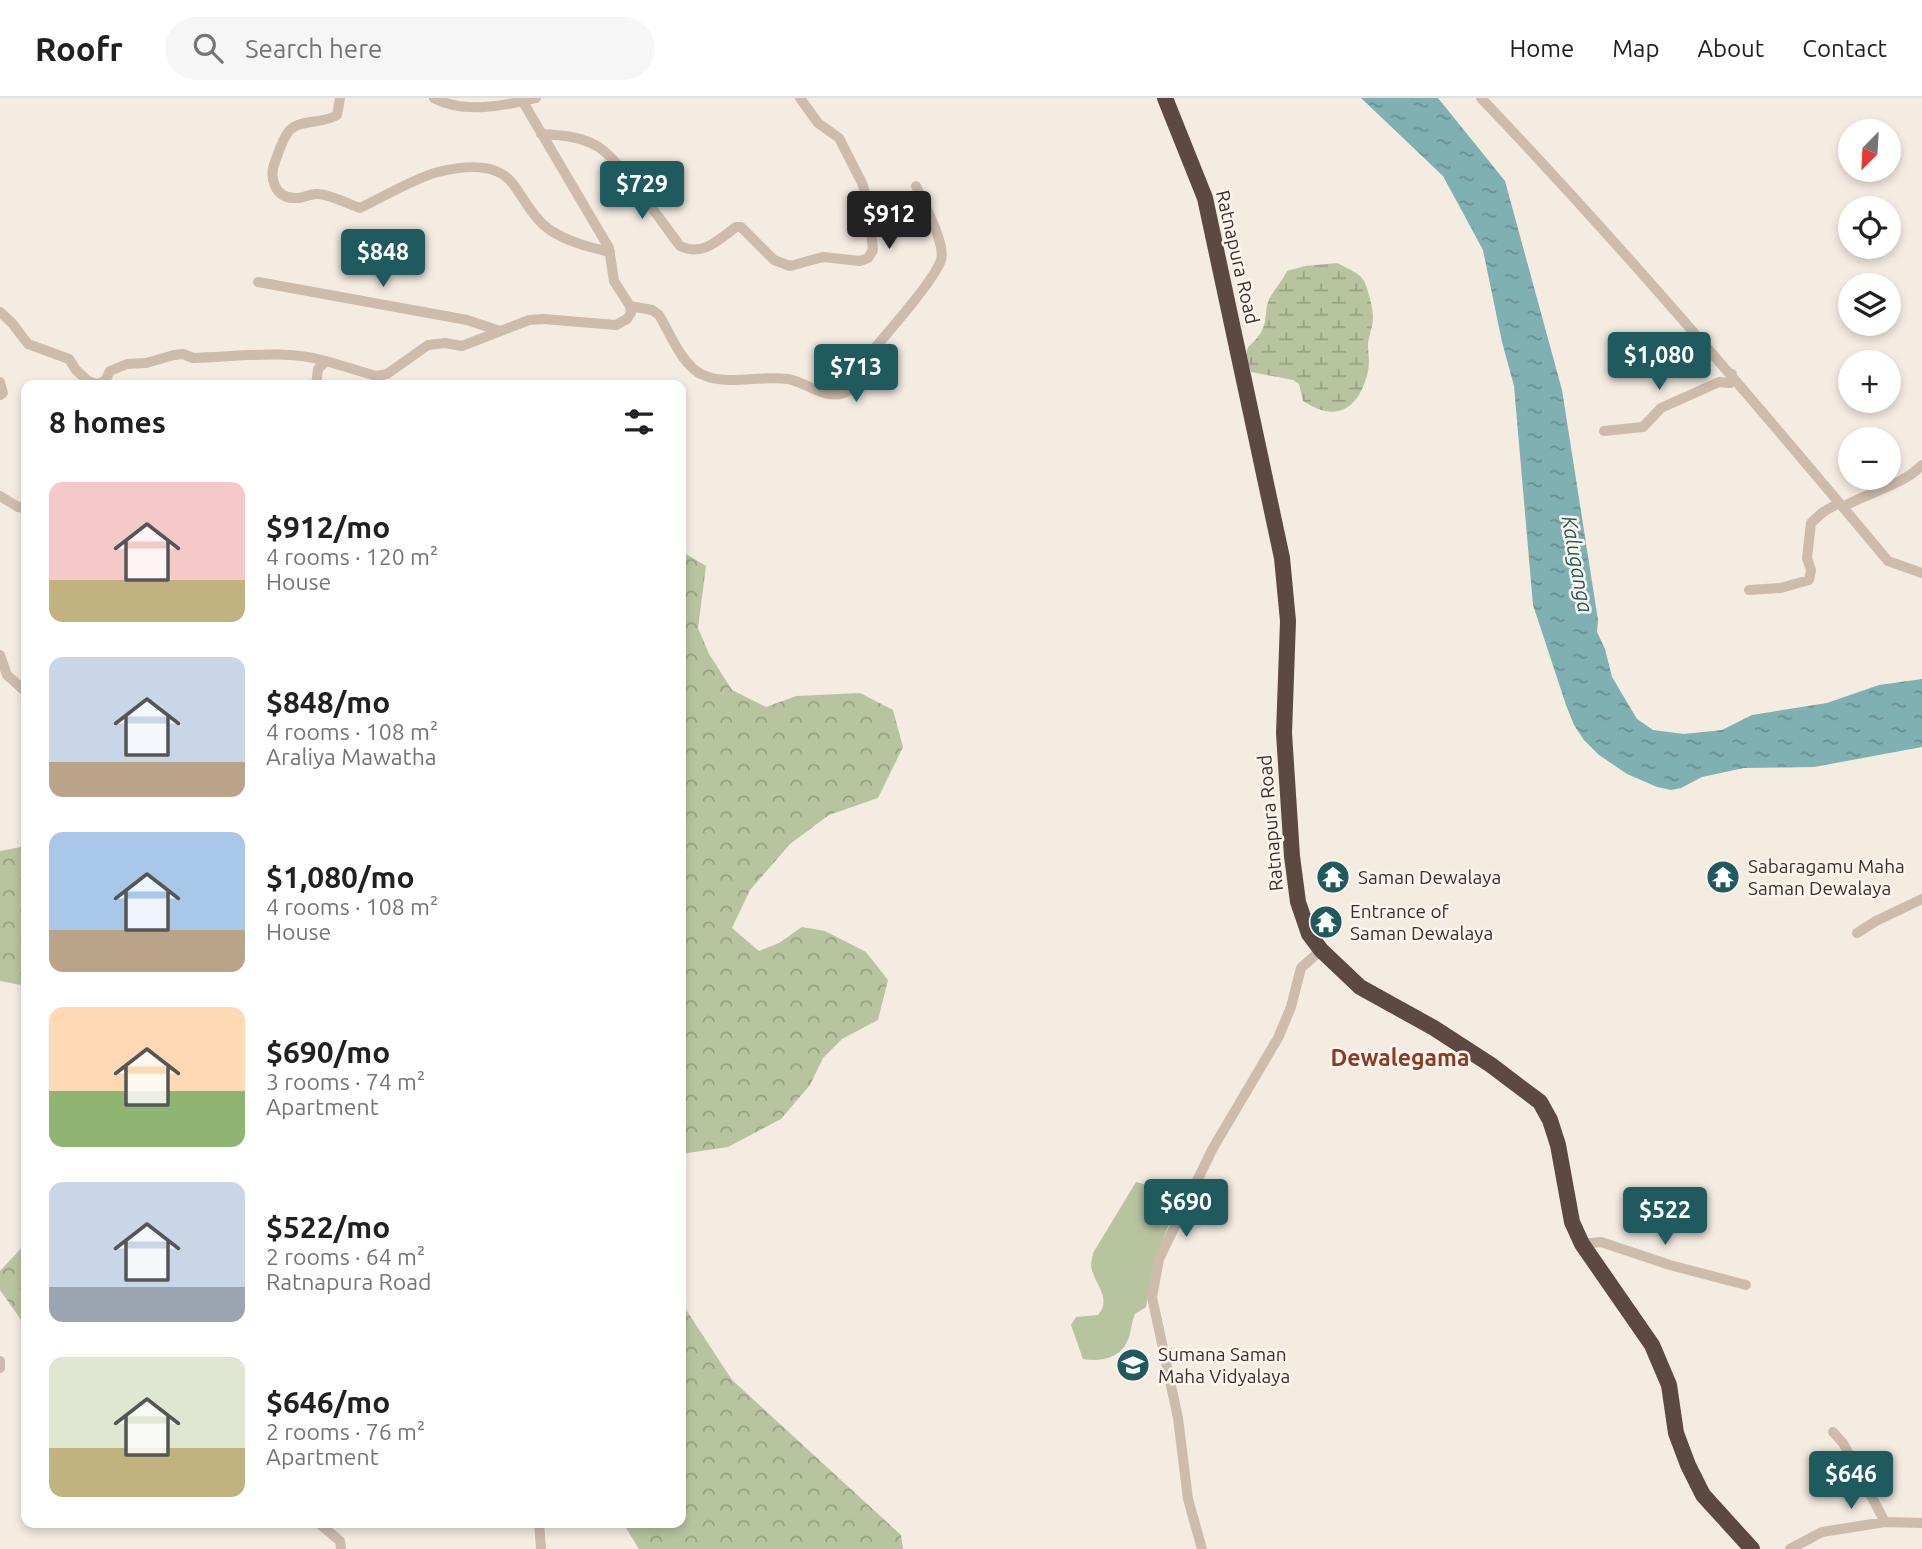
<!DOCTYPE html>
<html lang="en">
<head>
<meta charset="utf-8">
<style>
  :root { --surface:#fff; --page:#f6f6f6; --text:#202124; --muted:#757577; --line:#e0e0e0; --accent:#1f5a5e }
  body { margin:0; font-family:Ubuntu,sans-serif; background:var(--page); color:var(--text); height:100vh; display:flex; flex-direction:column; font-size:26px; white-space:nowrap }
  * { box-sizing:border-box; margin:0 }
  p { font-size:23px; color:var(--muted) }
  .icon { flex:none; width:38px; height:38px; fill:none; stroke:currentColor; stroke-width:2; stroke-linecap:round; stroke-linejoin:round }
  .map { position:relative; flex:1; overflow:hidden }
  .drawer { position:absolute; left:21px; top:282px; width:665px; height:1148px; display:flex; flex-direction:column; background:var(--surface); border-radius:14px; box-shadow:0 4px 10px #0003 }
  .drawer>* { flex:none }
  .needle { width:46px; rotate:204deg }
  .tools { position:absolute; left:1838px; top:21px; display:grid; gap:14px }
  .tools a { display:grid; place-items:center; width:63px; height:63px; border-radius:50%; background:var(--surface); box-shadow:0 4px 10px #0003; font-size:35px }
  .price { position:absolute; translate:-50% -60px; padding:0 16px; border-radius:7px; background:var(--accent); color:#fff; font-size:23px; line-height:46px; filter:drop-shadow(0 2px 4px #0008) }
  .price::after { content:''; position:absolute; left:50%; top:42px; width:21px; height:16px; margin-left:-10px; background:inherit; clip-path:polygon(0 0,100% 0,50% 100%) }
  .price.on { background:#222; color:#fff }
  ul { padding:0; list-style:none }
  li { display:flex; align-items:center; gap:21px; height:175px; padding:0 28px }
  li span { display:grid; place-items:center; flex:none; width:196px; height:140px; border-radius:14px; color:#555 }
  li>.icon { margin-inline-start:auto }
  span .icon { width:84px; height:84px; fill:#fffc; stroke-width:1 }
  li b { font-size:30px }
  h2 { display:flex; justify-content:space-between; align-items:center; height:84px; padding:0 28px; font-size:30px }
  header { display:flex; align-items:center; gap:42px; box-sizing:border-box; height:98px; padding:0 35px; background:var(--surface); border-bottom:2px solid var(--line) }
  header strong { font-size:33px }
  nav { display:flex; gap:38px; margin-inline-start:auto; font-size:24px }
  .search { width:490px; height:63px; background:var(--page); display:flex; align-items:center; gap:18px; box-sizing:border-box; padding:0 24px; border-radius:38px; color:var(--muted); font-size:26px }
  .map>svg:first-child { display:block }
  .green { fill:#b8c4a0 }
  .forest { fill:url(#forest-crowns) }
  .wetland { fill:url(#wetland-marsh) }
  .water { fill:url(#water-ripples) }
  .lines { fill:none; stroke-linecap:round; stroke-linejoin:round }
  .minor { stroke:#cdbbac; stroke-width:10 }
  .highway { stroke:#5c4a42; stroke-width:16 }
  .labels { text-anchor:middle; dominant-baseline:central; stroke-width:5; stroke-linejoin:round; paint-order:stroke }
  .street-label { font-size:19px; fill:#3b302b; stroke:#fbf5ee }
  .poi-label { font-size:19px; fill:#3b302b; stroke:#fbf5ee; text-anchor:start }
  .water-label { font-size:21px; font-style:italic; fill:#1f5a5e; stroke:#fbf5ee }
  .quarter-label { font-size:23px; font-weight:bold; fill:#8c3b22; stroke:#fbf5ee }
</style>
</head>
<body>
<header>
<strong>Roofr</strong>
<div class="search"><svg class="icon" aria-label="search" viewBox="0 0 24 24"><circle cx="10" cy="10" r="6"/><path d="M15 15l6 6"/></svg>Search here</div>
<nav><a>Home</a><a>Map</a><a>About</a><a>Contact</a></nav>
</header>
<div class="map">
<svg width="1922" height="1451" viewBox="0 0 1922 1451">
  <defs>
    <pattern id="forest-crowns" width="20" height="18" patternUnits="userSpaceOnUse" patternTransform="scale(1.75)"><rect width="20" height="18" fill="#b8c4a0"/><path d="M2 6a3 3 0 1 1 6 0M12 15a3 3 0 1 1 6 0" fill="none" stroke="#97a083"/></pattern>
    <pattern id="wetland-marsh" width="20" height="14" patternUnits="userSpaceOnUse" patternTransform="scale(1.75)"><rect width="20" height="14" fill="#b8c4a0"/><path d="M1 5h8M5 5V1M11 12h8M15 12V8" fill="none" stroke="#97a083"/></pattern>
    <pattern id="water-ripples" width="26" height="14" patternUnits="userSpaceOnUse" patternTransform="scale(1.75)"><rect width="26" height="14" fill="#7fb0b2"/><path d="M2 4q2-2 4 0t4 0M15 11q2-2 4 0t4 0" fill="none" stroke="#699091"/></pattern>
  </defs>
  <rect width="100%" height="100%" fill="#f4ebe1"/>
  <path class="green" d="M 1136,1084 C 1151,1088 1171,1093 1175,1111 L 1153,1167 L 1146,1209 L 1135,1216 C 1131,1225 1131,1236 1127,1244 C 1119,1261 1099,1264 1083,1261 L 1071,1227 L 1076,1219 L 1098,1217 C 1113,1200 1093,1185 1091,1167 C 1091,1163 1093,1159 1093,1155 Z"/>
  <path class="forest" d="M 681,453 L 706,468 L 698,530 L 709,556 L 732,592 L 766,609 L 796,598 L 860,595 L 893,612 L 903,649 L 878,700 L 829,717 L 790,746 L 750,792 L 732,830 L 759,853 L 779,845 L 802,829 L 825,833 L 866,854 L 888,882 L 878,922 L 842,941 L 823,960 L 810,987 L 781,1021 L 728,1049 L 681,1056 Z
    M 26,748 L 26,888 L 0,883 L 0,753 Z
    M 26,1145 L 26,1229 L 0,1192 L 0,1173 Z
    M 681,1204 L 732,1282 L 901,1437 L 903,1451 L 639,1451 L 623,1425 L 681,1424 Z"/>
  <path class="wetland" d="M 1337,165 C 1346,170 1359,174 1364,183 C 1368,191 1373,210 1373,219 C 1373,228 1369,237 1368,246 C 1368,254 1370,264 1368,273 C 1360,310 1337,326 1303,303 L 1299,286 L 1293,282 L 1251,274 C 1240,241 1253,253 1263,230 C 1267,221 1265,210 1269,202 C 1272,194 1282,184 1287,173 L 1305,168 Z"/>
  <path class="water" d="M 1361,0 L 1438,0 L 1505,83 L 1562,292 L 1598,522 L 1597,534 L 1605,551 L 1612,579 L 1637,621 L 1653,632 L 1684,636 L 1722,632 L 1752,617 L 1827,605 L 1879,587 L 1922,581 L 1922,649 L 1814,669 L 1744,670 L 1702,679 L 1681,690 L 1671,692 L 1657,689 L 1627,676 L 1599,657 L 1584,642 L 1574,627 L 1566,607 L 1533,507 L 1514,288 L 1502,244 L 1483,152 L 1443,78 Z"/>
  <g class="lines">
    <path class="minor" d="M 340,0 L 337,17 C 324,26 302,21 291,31 C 284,37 279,53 276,61 C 268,79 274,101 297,100 C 304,100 311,95 318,96 C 332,97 348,106 360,110 C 383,99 415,80 438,74 C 462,68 496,63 513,86 C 525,102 533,120 550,132 C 568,144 589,149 610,154
      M 434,0 C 463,16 505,8 536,0
      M 1481,0 C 1623,149 1756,305 1888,463 L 1922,475
      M 541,36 C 560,37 578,38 595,47 C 618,58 662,125 680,148 C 703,159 718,142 736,129 L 741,129 L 774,162 L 790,168 L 823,159 L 860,163 L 868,160 L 873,152 L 868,104 L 862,85 L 839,40 L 818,25 L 800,0
      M 258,184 L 467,222 L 500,233
      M 630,208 L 652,212 L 659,217 C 670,235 682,268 703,277 C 728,288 761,277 788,281 C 806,284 825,302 844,295 C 856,290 862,267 870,256 C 886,236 934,183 941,162 C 946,145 923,105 916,88
      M 0,214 L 12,225 L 28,246 L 69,261 L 76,272 L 88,283 L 97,286 L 105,283 L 110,273 L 127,266 L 146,265 L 174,257 L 183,256 L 193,260 C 236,259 285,251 326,263
      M 0,284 L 3,295 L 0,297
      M 316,287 L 318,271 L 326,263 L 376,278 L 387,276 L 428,247 L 445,245 L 462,248 L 529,222 L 543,221 L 616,227 L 627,221 L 631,215 L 630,208 L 614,183 L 609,150 L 523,4
      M 1604,333 L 1643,329 L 1661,310 L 1719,284 L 1730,285 L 1732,276
      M 0,398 L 18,409 L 26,410
      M 1843,409 C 1868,394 1902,388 1922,367
      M 1749,492 L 1781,490 L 1809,482 L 1811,472 L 1807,460 L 1811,425 L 1823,414 L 1839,405
      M 0,557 L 7,577 L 26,594
      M 1857,835 L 1876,823 L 1922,801
      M 1582,1146 L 1601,1144 L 1670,1167 L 1746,1187
      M 0,1263 L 0,1270
      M 1833,1334 L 1843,1345 L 1885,1424
      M 317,1424 L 340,1443 L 341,1451
      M 539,1424 L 541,1451
      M 1202,1451 L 1188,1401 L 1178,1320 L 1152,1199 L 1159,1161 L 1213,1050 L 1278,940 L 1291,909 L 1301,870 L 1321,852
      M 1790,1451 L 1822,1434 L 1885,1424 L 1922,1425"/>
    <path class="highway" d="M 1165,0 L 1205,100 L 1282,460 L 1288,523 L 1284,635 L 1292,758 L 1298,804 L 1309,836 L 1321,852 L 1360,889 L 1434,930 L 1491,967 L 1540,1004 L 1550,1022 L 1558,1047 L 1572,1124 L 1582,1146 L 1652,1247 L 1669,1287 L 1676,1335 L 1688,1367 L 1703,1397 L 1752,1451"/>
  </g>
  <defs>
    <symbol id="temple-disc" viewBox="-11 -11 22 22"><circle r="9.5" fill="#1f5a5e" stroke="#fbf5ee"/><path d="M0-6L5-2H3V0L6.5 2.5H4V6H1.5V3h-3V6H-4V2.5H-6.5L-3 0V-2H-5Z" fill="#fff"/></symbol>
    <symbol id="school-disc" viewBox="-11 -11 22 22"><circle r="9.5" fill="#1f5a5e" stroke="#fbf5ee"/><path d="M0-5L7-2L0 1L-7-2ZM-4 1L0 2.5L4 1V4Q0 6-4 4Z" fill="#fff"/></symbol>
  </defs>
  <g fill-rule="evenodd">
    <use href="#temple-disc" x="1314" y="760" width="38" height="38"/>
    <use href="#temple-disc" x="1704" y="760" width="38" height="38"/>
    <use href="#temple-disc" x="1307" y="805" width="38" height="38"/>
    <use href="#school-disc" x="1114" y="1248" width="38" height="38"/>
  </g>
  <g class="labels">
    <g class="street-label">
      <text transform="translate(1238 159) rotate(77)">Ratnapura Road</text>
      <text transform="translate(1270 725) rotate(-95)">Ratnapura Road</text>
    </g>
    <g class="poi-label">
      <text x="1748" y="768">Sabaragamu Maha<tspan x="1748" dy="22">Saman Dewalaya</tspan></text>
      <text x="1358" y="779">Saman Dewalaya</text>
      <text x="1350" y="813">Entrance of<tspan x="1350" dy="22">Saman Dewalaya</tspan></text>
      <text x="1158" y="1256">Sumana Saman<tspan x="1158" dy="22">Maha Vidyalaya</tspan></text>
    </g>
    <g class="water-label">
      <text transform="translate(1578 466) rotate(80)">Kaluganga</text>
    </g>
    <g class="quarter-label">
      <text x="1400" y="959">Dewalegama</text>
    </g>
  </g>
</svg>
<div class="tools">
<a><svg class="needle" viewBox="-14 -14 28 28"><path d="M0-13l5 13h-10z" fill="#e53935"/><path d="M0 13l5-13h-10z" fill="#757577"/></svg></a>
<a><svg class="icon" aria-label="locate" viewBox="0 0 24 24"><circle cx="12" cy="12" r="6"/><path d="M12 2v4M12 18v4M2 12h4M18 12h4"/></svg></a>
<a><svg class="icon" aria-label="layers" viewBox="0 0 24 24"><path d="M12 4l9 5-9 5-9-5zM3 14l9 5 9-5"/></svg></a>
<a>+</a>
<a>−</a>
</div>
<b class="price" style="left:642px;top:123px">$729</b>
<b class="price on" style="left:889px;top:153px">$912</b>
<b class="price" style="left:383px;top:191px">$848</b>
<b class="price" style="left:1659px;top:294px">$1,080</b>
<b class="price" style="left:856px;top:306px">$713</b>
<b class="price" style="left:1186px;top:1141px">$690</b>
<b class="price" style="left:1665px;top:1149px">$522</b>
<b class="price" style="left:1851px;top:1413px">$646</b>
<section class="drawer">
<h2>8 homes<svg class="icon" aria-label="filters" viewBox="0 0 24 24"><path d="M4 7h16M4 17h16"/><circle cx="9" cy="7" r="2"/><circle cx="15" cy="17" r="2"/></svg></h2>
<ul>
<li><span style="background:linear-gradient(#f6c9c9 70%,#c2b280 0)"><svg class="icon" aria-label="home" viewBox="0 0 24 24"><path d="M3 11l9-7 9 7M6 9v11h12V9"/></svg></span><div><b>$912/mo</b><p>4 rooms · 120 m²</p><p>House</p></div></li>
<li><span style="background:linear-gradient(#c9d6e8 75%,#b9a48a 0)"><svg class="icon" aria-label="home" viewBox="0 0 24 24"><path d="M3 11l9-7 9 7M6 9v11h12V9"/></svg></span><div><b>$848/mo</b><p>4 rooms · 108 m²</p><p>Araliya Mawatha</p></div></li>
<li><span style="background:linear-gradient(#a9c7e8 70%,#b9a48a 0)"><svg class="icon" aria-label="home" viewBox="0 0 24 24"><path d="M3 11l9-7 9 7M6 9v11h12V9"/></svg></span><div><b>$1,080/mo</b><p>4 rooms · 108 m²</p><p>House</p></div></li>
<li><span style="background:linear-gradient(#ffd9b3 60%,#8fb573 0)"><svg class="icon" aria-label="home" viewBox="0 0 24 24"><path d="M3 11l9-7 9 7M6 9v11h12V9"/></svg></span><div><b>$690/mo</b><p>3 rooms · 74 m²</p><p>Apartment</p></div></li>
<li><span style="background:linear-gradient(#c9d6e8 75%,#9aa5b1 0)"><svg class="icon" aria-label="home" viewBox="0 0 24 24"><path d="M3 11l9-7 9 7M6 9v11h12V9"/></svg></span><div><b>$522/mo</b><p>2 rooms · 64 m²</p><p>Ratnapura Road</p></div></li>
<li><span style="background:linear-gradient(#dfe7d0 65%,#c2b280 0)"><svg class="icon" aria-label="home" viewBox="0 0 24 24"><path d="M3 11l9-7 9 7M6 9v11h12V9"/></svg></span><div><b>$646/mo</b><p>2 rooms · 76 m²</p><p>Apartment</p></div></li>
</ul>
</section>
</div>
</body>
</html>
